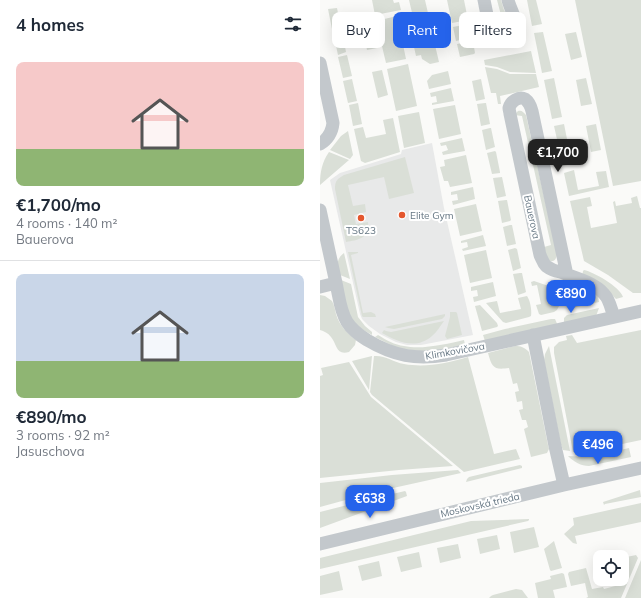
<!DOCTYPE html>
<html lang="en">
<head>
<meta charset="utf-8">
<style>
  :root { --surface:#fff; --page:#f6f6f7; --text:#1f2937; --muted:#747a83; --line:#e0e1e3; --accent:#2563eb }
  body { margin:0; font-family:Mulish,sans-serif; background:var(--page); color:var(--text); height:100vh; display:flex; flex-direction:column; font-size:15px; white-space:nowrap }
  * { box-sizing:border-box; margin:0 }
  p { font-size:13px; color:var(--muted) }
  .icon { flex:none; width:22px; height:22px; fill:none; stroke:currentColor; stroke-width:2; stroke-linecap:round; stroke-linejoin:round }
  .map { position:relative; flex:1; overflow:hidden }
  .sheet { display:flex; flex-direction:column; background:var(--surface); width:320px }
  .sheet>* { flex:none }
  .banner { position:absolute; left:12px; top:12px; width:249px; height:36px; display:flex; gap:8px }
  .controls { position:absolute; left:273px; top:550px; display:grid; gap:8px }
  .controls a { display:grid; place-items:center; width:36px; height:36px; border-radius:8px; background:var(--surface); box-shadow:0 4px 16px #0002; font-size:20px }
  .price { position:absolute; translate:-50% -34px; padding:0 9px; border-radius:8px; background:var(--accent); color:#fff; font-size:13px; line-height:26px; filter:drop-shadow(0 1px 2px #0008) }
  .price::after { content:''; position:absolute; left:50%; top:24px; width:12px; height:9px; margin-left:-6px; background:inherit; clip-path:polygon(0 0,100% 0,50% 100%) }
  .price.selected { background:#222; color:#fff }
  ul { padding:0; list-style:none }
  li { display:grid; align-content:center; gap:8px; height:212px; padding:0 16px }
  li+li { border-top:1px solid var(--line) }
  li span { display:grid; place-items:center; height:124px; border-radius:8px; color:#555 }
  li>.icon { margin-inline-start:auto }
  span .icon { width:72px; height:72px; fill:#fffc; stroke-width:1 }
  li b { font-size:17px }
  h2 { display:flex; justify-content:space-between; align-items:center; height:48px; padding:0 16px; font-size:17px }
  .chip { padding:0 14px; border-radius:8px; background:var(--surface); box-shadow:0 4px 16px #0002; font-size:14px; line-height:36px }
  .chip.selected { background:var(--accent); color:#fff }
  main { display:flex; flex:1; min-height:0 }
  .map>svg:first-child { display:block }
  .built { fill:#e8e9e9 }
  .green { fill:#dadfd7 }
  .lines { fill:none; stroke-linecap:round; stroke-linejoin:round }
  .minor { stroke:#c3c8cc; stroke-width:13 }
  .poi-dot { fill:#e4572e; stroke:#fff; stroke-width:1.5 }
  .labels { text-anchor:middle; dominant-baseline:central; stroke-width:4; stroke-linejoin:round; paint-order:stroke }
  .poi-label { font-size:10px; fill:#657683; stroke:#fff; text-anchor:start }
  .street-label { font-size:10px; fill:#657683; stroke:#fff }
</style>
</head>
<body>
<main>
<section class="sheet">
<h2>4 homes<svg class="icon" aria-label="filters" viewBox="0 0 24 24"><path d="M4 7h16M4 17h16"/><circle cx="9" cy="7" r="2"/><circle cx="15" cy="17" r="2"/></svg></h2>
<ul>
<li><span style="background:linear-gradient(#f6c9c9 70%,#8fb573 0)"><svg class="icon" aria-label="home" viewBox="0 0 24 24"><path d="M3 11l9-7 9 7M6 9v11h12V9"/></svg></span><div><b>€1,700/mo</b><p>4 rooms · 140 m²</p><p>Bauerova</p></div></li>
<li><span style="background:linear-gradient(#c9d6e8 70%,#8fb573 0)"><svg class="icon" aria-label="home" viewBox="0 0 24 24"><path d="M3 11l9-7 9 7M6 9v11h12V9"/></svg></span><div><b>€890/mo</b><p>3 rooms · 92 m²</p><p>Jasuschova</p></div></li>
</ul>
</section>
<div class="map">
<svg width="321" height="598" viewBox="0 0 321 598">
  <rect width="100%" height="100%" fill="#fafaf8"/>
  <path class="built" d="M 112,143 L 124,208 L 153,335 L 101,345 L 87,345 L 76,342 L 60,334 L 49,326 L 42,319 L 40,314 L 10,180 L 20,173 L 81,154 L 82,150 Z"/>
  <path class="green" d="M 52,0 L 73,0 L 74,3 L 79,2 L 81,10 L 55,15 Z
    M 89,0 L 105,0 L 113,35 L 98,38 Z
    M 127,0 L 144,0 L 148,20 L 132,23 Z
    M 177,0 L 181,0 C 182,3 183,7 184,10 C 186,14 192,19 191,24 C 190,30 183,34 178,29 C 177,28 176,25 175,23 L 182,19 Z
    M 207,0 L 216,0 L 222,24 L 212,26 Z
    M 255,0 L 321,0 L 321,181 L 293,186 Z
    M 17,8 L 21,28 L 12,29 L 8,9 Z
    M 77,16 L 86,59 L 66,63 L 56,21 Z
    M 51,22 L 57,48 L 47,50 L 42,24 Z
    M 148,24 L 149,25 L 152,37 L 136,41 L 133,27 Z
    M 22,31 L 26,52 L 18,55 L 13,32 Z
    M 223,32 L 232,71 L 222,73 L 214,33 Z
    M 256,32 L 262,57 L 251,60 L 245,34 Z
    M 114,41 L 119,62 L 110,64 L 102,59 L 101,55 L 96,56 L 94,47 Z
    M 152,41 L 153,41 L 155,53 L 154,54 L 140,57 L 137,44 Z
    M 211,51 L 216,73 L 190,72 L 177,67 L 165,65 L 164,60 Z
    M 27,55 L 32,76 L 23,78 L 18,57 Z
    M 88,64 L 97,106 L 76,111 L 67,69 Z
    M 165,67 L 177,69 L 190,74 L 216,74 L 219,87 L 180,96 L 181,104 L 178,104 L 176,93 L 171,93 Z
    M 62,70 L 68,95 L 58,98 L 52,72 Z
    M 128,71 L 131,84 L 109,89 L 107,81 L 112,75 Z
    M 234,78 L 242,117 L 232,119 L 224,80 Z
    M 266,78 L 272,104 L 261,106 L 256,80 Z
    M 32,79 L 37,101 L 28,103 L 23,81 Z
    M 161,79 L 165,99 L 156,101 L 152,81 Z
    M 131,88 L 134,101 L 112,105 L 112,103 L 117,102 L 116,96 L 111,97 L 110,93 Z
    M 38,103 L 42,124 L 33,126 L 29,105 Z
    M 165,103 L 166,103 L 170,124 L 161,126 L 157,104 Z
    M 135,105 L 141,134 L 119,139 L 113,109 Z
    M 198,111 C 202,110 203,112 206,115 L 237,255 C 236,260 233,263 228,260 L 224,247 L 231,245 L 202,116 L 194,115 Z
    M 99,112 L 105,143 L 84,148 L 78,116 Z
    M 73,118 L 80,152 L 45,163 L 41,161 L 34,129 L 43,127 L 46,138 L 66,134 L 63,120 Z
    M 244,124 L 252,164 L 243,166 L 234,126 Z
    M 276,124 L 281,150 L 271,152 L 266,126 Z
    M 170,128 L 171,128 L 175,147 L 166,150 L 162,130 Z
    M 28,131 L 33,155 L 30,159 L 10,150 L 21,136 Z
    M 142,138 L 145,151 L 123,155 L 122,152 L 128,150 L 126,145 L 121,146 L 120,143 Z
    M 175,151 L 176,152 L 180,172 L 180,173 L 172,174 L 167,153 Z
    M 9,152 L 29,160 L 0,185 C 0,172 2,162 9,152 Z
    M 146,155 L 152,183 L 130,187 L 128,181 L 124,181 L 120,167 L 125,166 L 124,160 Z
    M 85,157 L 94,193 L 69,199 L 64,177 L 28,185 L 33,206 L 45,204 L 46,212 L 34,215 L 36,224 L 48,222 C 50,238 39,240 26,242 L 15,189 C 15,181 17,179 24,175 Z
    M 254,170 L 258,190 L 279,186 L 276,172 L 286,171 L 289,187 L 249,196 L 244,173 Z
    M 182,177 L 186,196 L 177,198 L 173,178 Z
    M 153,187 L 155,199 L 133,205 L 132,201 L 138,200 L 137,194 L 131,195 L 131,192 Z
    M 317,196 L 320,208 L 321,208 L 321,293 L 313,293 L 288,275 L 264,261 L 250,201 L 270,197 L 272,206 L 267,207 L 271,228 L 297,223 L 293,202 L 295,201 L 296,206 L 312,203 L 311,198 Z
    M 186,200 L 187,200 L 191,220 L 190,221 L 182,223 L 178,201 Z
    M 156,204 L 162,231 L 140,236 L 134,209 Z
    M 190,225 L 192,225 L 196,244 L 187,246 L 183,227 Z
    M 163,235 L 166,246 L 143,251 L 142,249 L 148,247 L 147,242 L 141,243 L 141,241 Z
    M 195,248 L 197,249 L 201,268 L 193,271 L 188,250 Z
    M 166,250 L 172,278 L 150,283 L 144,255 Z
    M 28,252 L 38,252 L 38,253 L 31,255 L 43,313 L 51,312 L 55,314 L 56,317 L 43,317 L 42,316 Z
    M 24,253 L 30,279 L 20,275 C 18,265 15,260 24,253 Z
    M 264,270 C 274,272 300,287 303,297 L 296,299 L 292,295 L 262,277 L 263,271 Z
    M 200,273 L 202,273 L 206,292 L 204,293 L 198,295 L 193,274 Z
    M 21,280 L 31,284 L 38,317 L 45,326 L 52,332 L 52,335 C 46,331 38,328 34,322 C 27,314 24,291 21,280 Z
    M 214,281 L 246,292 L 237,310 L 234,312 L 221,315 L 219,314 L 216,305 L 221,304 L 217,285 L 212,286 L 211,282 Z
    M 173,282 L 176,296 L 154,302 L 153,297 L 158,296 L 157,290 L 151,291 L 151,287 Z
    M 272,292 L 278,296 L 279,302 L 252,308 L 248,306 L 248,302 L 253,294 L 269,300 Z
    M 0,295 L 5,296 L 12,301 C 14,305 15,309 16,314 C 19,325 27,333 36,340 L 35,345 L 29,352 C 16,356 17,344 11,337 C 8,333 4,331 0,330 Z
    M 207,296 C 210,300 212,310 211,316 L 209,317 L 186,323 L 183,322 L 166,303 L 177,301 L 180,313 L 201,309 L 198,298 Z
    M 160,305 L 177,323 L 178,326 L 177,327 L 162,331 L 155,306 Z
    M 279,308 L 276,316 L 244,324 L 244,318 L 247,315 Z
    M 130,312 L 136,312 L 137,313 L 142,335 L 127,339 L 125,336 L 130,317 Z
    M 125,314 L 125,316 L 122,319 L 74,329 L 68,328 L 65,327 Z
    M 231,319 L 235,319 L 238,326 L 165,341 L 163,335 L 185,329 Z
    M 124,321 C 120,326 117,332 112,336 C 96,350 78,342 62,333 L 64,330 L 66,331 L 71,332 Z
    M 321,330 L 321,440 L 269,451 L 253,452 L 234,353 L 234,347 L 239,342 L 247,340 L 246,336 L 252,335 L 257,343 Z
    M 58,335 C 66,340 75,345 84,346 C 101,350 127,344 144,340 L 145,345 L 107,352 L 77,348 L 55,337 Z
    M 195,346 C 201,346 204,347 209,352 L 228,445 L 229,449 L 227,453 L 211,457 L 204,429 L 208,427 L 206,420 L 202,420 L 199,410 L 203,409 L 202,401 L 197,402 L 195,392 L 199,391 L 197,383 L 193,384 L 189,368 C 174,370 172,368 168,353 Z
    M 229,346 L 250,451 L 243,450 L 241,445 L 224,360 L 225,354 Z
    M 52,356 L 49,390 L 32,361 Z
    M 54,356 C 65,355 73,362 84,364 C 106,368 127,363 148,357 L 174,454 L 196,449 L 200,459 L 144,472 L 52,395 L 50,392 Z
    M 29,362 L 51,397 L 133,466 L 79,470 L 0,478 L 0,376 L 3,375 L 1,368 Z
    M 309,448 L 311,457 L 269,466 C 261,466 254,462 248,456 L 269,457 Z
    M 200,465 L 202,466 L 202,468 L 146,482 L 147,479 L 149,477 Z
    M 138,470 L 141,473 L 55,492 L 0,507 L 0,483 L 72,475 Z
    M 320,490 L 321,497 L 285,504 L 284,505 L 283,502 Z
    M 85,491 L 86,492 L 87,496 L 0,528 L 0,512 L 47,500 Z
    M 321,503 L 321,522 L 255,536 L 257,544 L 253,543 L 244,534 L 254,525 L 253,518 Z
    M 209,519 L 209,520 L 208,521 L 0,569 L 0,558 L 151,521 Z
    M 214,527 L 219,547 L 194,553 L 190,532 Z
    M 177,535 L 180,549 L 160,554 L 157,539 Z
    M 234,541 L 242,568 L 231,571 L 230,570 L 224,549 Z
    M 138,544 L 141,558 L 120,563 L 117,548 Z
    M 99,552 L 102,567 L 81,572 L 77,557 Z
    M 316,555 L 318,558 L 301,598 L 266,598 L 268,597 L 265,583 L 251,586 L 248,574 L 249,572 L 266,568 L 272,589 L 283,587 L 284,589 L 295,586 L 294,579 L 302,579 L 302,558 Z
    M 321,560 L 321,598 L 305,598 Z
    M 59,561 L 62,576 L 42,581 L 38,566 Z
    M 19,571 L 23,590 L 0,595 L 0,576 Z
    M 242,573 L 244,574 L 247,587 L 233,590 L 235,598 L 218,598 L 215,583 L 231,579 L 230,576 Z
    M 196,589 L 202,590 L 208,598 L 169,598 L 171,596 L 173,595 Z"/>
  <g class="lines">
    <path class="minor" d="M 164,0 C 167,14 168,28 179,38 C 182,38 186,39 189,38 C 205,31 190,10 188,0
      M 0,63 L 13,123 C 12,133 8,139 0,144
      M 0,210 L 16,283
      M 247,275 L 212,111 C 211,107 209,102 205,99 C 199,96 191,101 189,108 C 189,110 190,112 190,114 L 220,255 C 222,259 223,263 226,266 C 230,269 235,271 240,272 C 254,277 275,283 284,294 C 290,300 291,309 294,317
      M 0,287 L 16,283 C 19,296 20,311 27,322 C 32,330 39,335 47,340 C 74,356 96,360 126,355 L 321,311
      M 213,335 L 235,446 L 244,485
      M 0,544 L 244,485 L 321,468"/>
  </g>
  <g class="poi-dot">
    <circle cx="82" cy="215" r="4"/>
    <circle cx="41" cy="218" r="4"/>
  </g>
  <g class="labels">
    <g class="poi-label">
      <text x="90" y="215">Elite Gym</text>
      <text x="41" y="230" text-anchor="middle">TS623</text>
    </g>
    <g class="street-label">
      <text transform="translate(212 217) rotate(78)">Bauerova</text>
      <text transform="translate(135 351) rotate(-10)">Klimkovičova</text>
      <text transform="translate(160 505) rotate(-13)">Moskovská trieda</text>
    </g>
  </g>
</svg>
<div class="controls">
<a><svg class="icon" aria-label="locate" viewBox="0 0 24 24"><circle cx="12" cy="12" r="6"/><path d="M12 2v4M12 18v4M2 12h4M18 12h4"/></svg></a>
</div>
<b class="price selected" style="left:238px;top:173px">€1,700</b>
<b class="price" style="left:251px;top:314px">€890</b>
<b class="price" style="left:278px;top:465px">€496</b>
<b class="price" style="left:50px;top:519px">€638</b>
<div class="banner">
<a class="chip">Buy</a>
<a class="chip selected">Rent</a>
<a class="chip">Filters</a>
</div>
</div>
</main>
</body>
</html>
